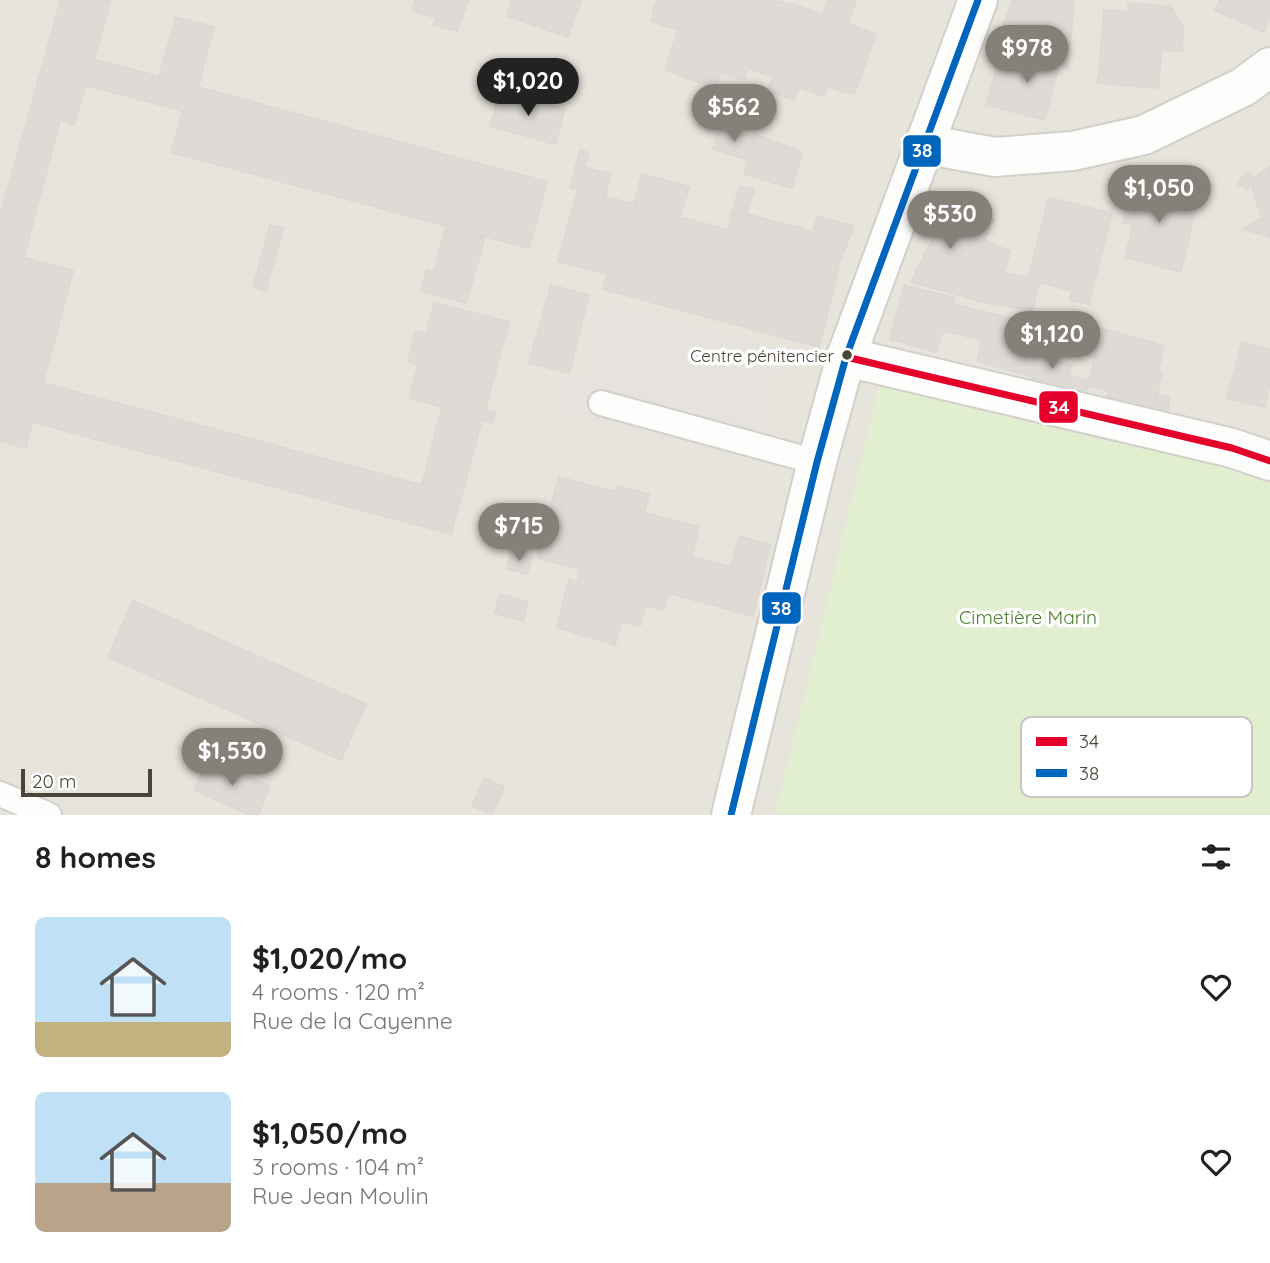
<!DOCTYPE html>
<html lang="en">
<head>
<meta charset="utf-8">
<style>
  :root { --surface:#fff; --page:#f2f2f2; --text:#202124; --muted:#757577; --accent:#868178 }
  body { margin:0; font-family:Quicksand,sans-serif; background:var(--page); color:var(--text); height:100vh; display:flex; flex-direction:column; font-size:26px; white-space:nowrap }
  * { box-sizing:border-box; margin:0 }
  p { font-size:23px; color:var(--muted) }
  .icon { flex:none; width:38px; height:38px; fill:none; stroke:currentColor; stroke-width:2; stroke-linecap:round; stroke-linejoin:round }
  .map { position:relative; height:815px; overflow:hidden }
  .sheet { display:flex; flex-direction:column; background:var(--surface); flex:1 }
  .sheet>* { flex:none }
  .scale { position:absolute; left:21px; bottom:18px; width:131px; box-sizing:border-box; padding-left:7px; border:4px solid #4b4439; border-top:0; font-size:19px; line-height:24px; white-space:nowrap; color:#4b4439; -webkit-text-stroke:5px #fff; paint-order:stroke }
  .price { position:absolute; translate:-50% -60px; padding:0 16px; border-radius:24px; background:var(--accent); color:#fff; font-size:23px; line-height:46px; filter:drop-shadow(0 2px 4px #0008) }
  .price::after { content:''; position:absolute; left:50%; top:42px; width:21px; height:16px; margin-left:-10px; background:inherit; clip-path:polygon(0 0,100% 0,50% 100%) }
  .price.on { background:#222; color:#fff }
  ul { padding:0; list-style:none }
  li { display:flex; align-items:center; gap:21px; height:175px; padding:0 35px }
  li span { display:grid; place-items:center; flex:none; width:196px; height:140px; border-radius:10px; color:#555 }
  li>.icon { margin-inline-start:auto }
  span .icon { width:84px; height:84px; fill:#fffc; stroke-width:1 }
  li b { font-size:30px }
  h2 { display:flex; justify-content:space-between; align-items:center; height:84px; padding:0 35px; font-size:30px }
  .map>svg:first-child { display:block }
  .residential { fill:#e7e4dc }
  .green { fill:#e1eecf }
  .parking { fill:#e6e3df }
  .building { fill:#dedbd6; stroke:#dcd9d4; stroke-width:2 }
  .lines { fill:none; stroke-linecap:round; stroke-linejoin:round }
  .lane-casing { stroke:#d2d0cb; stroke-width:28 }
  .street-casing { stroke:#d2d0cb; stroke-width:42 }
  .lane { stroke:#fdfdfc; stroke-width:24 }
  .street { stroke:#fdfdfc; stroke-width:38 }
  .bus-1-casing { stroke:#fff; stroke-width:12 }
  .bus-2-casing { stroke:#fff; stroke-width:12 }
  .bus-1 { stroke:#e4002b; stroke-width:7 }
  .bus-2 { stroke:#0065bd; stroke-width:7 }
  .bus-dot { fill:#4b4439; stroke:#fff; stroke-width:2.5 }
  .labels { text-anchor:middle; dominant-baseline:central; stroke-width:7; stroke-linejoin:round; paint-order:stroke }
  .bus-label { font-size:17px; fill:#4b4439; stroke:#fff; text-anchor:end }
  .park-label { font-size:19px; fill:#4a7f2a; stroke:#fff }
  .key { fill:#fff; stroke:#c9c7c4; stroke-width:2 }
  .key-label { font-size:19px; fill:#4b4439 }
  .line-badge { stroke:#fff; stroke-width:2.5 }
  .badge-label { font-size:19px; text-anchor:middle; font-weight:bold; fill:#fff }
</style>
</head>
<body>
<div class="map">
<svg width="1270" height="815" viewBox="0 0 1270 815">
  <rect width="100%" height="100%" fill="#f4f2ee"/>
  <path class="residential" d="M 0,0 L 1270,0 L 1270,815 L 0,815 Z"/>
  <path class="green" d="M 881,378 L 1270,475 L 1270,815 L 775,815 Z"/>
  <path class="parking" d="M 602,302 L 785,350 L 760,425 L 791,433 L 782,467 L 552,410 L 559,378 L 584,378 Z"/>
  <path class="building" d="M 61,0 L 111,0 L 94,59 L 159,77 L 176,17 L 214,27 L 198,87 L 547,182 L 529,248 L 171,152 L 183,111 L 86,85 L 74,125 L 60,120 L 24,257 L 37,261 L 18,329 L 7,326 L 0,351 L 0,216 Z
    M 415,0 L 441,0 L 436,18 L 412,10 Z
    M 441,0 L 468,0 L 457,31 L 433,25 Z
    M 512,0 L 552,0 L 578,9 L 568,37 L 507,16 Z
    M 552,0 L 581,0 L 578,9 Z
    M 657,0 L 688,0 L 683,15 L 655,6 Z
    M 688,0 L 717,0 L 690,79 L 665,70 Z
    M 717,0 L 745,0 L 716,87 L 690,79 Z
    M 745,0 L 772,0 L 758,41 L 734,32 Z
    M 772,0 L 797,6 L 773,77 L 749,68 Z
    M 828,0 L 856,0 L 848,24 L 823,15 Z
    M 1013,0 L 1074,0 L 1068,67 L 995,47 Z
    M 1220,0 L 1270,0 L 1270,16 L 1264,32 L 1215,10 Z
    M 1128,3 L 1165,6 L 1159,79 L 1099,74 L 1104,10 L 1128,12 Z
    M 655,6 L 683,15 L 678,30 L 651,21 Z
    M 797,6 L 823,15 L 808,58 L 783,49 Z
    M 1165,6 L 1171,6 L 1169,32 L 1163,32 Z
    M 1171,6 L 1183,27 L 1182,51 L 1162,50 L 1163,32 L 1169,32 Z
    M 823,15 L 848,24 L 824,96 L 798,87 Z
    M 848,24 L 876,34 L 854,95 L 827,86 Z
    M 733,32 L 758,41 L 744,80 L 720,72 Z
    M 783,49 L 808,58 L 794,100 L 768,91 Z
    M 1001,50 L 1009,51 L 995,107 L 986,106 Z
    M 1009,51 L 1059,64 L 1045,120 L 995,107 Z
    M 1099,74 L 1159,79 L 1159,88 L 1097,83 Z
    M 500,92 L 565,109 L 555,144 L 490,126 Z
    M 720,127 L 755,138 L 748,160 L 713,149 Z
    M 756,135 L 802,152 L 792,188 L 744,174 Z
    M 580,150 L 589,153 L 578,189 L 570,187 Z
    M 585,167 L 610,174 L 605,197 L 578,189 Z
    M 1270,167 L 1270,212 L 1261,215 L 1251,184 L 1248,190 L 1238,184 L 1246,172 L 1256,179 L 1260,173 Z
    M 642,174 L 689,187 L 680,217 L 634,204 Z
    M 1157,174 L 1180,180 L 1177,192 L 1154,186 Z
    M 1134,180 L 1198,197 L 1181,272 L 1125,257 L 1133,225 L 1123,223 Z
    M 740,186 L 754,190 L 745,219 L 731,214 Z
    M 578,189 L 840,261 L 823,331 L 558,261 Z
    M 1049,198 L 1112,213 L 1089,304 L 1070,300 L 1074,278 L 1042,269 L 1032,311 L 995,303 L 1003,272 L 1028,278 Z
    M 950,204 L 986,216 L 970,251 L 962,248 L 958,262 L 972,268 L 959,295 L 911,282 Z
    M 1270,213 L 1270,237 L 1243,229 Z
    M 731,214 L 745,219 L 747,214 L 780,223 L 775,243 L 728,230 Z
    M 986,216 L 994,219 L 978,254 L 970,251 Z
    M 817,217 L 854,226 L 840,261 L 807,252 Z
    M 780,223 L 798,227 L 791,248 L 775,243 Z
    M 270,225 L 283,228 L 266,291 L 253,287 Z
    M 446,225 L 485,236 L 470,290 L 433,279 Z
    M 798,227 L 812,232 L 807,252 L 791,248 Z
    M 984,241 L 1010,251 L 994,305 L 959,295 Z
    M 962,248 L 978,254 L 972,268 L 958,262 Z
    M 37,261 L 56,266 L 24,378 L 0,371 L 0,351 L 7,326 L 18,329 Z
    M 56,266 L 73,271 L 43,383 L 422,485 L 442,407 L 409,398 L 418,365 L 492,384 L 451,534 L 32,422 L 26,448 L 0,441 L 0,371 L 24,378 Z
    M 1042,269 L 1074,278 L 1072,291 L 1039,282 Z
    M 427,270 L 435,272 L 433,279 L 470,290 L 466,303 L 421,291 Z
    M 607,274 L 823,331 L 819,347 L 603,289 Z
    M 551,285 L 589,295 L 569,373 L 529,363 Z
    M 904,285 L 955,298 L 946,331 L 943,330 L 936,352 L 890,339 Z
    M 434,303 L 509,322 L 500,355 L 426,334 Z
    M 953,304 L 990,314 L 982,340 L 946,331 Z
    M 990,313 L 1045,328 L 1038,356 L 1022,352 L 1016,372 L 977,361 Z
    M 1094,326 L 1164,346 L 1158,372 L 1162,373 L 1155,402 L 1109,391 L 1116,363 L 1095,357 L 1099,337 L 1091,335 Z
    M 416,331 L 426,334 L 418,365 L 408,362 Z
    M 1081,331 L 1099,337 L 1095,357 L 1076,352 Z
    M 426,334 L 500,355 L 492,384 L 418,365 Z
    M 1242,342 L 1270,350 L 1270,383 L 1264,407 L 1227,398 Z
    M 1022,352 L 1038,356 L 1032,376 L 1016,372 Z
    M 1038,356 L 1072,365 L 1066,386 L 1032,378 Z
    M 1095,357 L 1116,363 L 1109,391 L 1088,385 Z
    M 1069,376 L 1089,381 L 1085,397 L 1065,391 Z
    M 1109,391 L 1155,402 L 1152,412 L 1106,402 Z
    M 1157,394 L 1169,398 L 1168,416 L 1152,412 Z
    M 485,410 L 495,412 L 492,423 L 482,420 Z
    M 559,477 L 615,492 L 617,486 L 649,494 L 644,513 L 619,506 L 611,509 L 554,493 Z
    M 554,493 L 611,509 L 619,506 L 672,520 L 665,550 L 763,575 L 753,616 L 668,593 L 663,610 L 646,605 L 640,626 L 622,621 L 615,645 L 557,627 L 569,579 L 578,582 L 580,569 L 538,558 Z
    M 672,520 L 699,527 L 692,557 L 665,550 Z
    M 739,536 L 770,545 L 763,575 L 731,567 Z
    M 510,551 L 532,557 L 527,574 L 507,569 Z
    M 500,594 L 528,602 L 523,621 L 495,613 Z
    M 133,601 L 366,704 L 341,760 L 108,657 Z
    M 208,759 L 270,786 L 258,815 L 250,815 L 194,790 Z
    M 484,778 L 504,787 L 492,815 L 472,806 Z"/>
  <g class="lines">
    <defs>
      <path id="lane" d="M 601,403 L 817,462
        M 0,794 L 49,815"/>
      <path id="street" d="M 923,144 L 995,157 L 1073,151 L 1144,135 L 1243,87 L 1270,67
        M 846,357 L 1232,448 L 1270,461
        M 731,815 L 817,462 L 846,357 L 978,0"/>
    </defs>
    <use href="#lane" class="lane-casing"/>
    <use href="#street" class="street-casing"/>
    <use href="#lane" class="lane"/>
    <use href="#street" class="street"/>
    <defs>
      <path id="bus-1" d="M 846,357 L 1232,448 L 1270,461"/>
      <path id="bus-2" d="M 731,815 L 817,462 L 846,357 L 978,0"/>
    </defs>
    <use href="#bus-1" class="bus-1-casing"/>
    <use href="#bus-2" class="bus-2-casing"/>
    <use href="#bus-1" class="bus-1"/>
    <use href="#bus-2" class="bus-2"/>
  </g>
  <circle class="bus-dot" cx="847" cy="355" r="6"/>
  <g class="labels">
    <g class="bus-label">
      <text x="834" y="355">Centre pénitencier</text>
    </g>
    <g class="park-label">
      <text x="1028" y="617">Cimetière Marin</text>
    </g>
  </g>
  <rect x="1021" y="717" width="231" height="80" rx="10" class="key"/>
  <rect x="1036" y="737" width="31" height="9" fill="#e4002b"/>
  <rect x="1036" y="769" width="31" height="8" fill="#0065bd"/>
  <g class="key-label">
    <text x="1079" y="748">34</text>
    <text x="1079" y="780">38</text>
  </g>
  <g class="line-badge">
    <rect x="902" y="134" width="40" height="34" rx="7" fill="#0065bd"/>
    <rect x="1038" y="390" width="41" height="34" rx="7" fill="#e4002b"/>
    <rect x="761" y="591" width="41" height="34" rx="7" fill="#0065bd"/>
  </g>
  <g class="badge-label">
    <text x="922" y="157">38</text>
    <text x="1059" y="414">34</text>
    <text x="781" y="615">38</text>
  </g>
</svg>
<div class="scale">20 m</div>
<b class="price" style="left:1027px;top:85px">$978</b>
<b class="price on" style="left:528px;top:118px">$1,020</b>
<b class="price" style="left:734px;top:144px">$562</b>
<b class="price" style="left:1159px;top:225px">$1,050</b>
<b class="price" style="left:950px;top:251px">$530</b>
<b class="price" style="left:1052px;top:371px">$1,120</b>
<b class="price" style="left:519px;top:563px">$715</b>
<b class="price" style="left:232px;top:788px">$1,530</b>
</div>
<section class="sheet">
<h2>8 homes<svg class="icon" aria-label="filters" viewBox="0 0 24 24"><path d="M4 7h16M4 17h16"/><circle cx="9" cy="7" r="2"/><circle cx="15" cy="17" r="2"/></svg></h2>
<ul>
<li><span style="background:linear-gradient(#bfe0f5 75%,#c2b280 0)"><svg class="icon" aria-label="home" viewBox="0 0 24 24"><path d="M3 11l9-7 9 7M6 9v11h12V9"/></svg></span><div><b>$1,020/mo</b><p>4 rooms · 120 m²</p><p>Rue de la Cayenne</p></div><svg class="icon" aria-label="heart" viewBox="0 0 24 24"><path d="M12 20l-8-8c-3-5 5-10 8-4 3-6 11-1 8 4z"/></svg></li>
<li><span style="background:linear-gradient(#bfe0f5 65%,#b9a48a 0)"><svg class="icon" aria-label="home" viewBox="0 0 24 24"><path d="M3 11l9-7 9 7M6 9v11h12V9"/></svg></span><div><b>$1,050/mo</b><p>3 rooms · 104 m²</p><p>Rue Jean Moulin</p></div><svg class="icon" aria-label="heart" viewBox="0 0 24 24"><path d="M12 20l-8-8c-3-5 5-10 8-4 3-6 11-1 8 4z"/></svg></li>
</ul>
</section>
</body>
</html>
